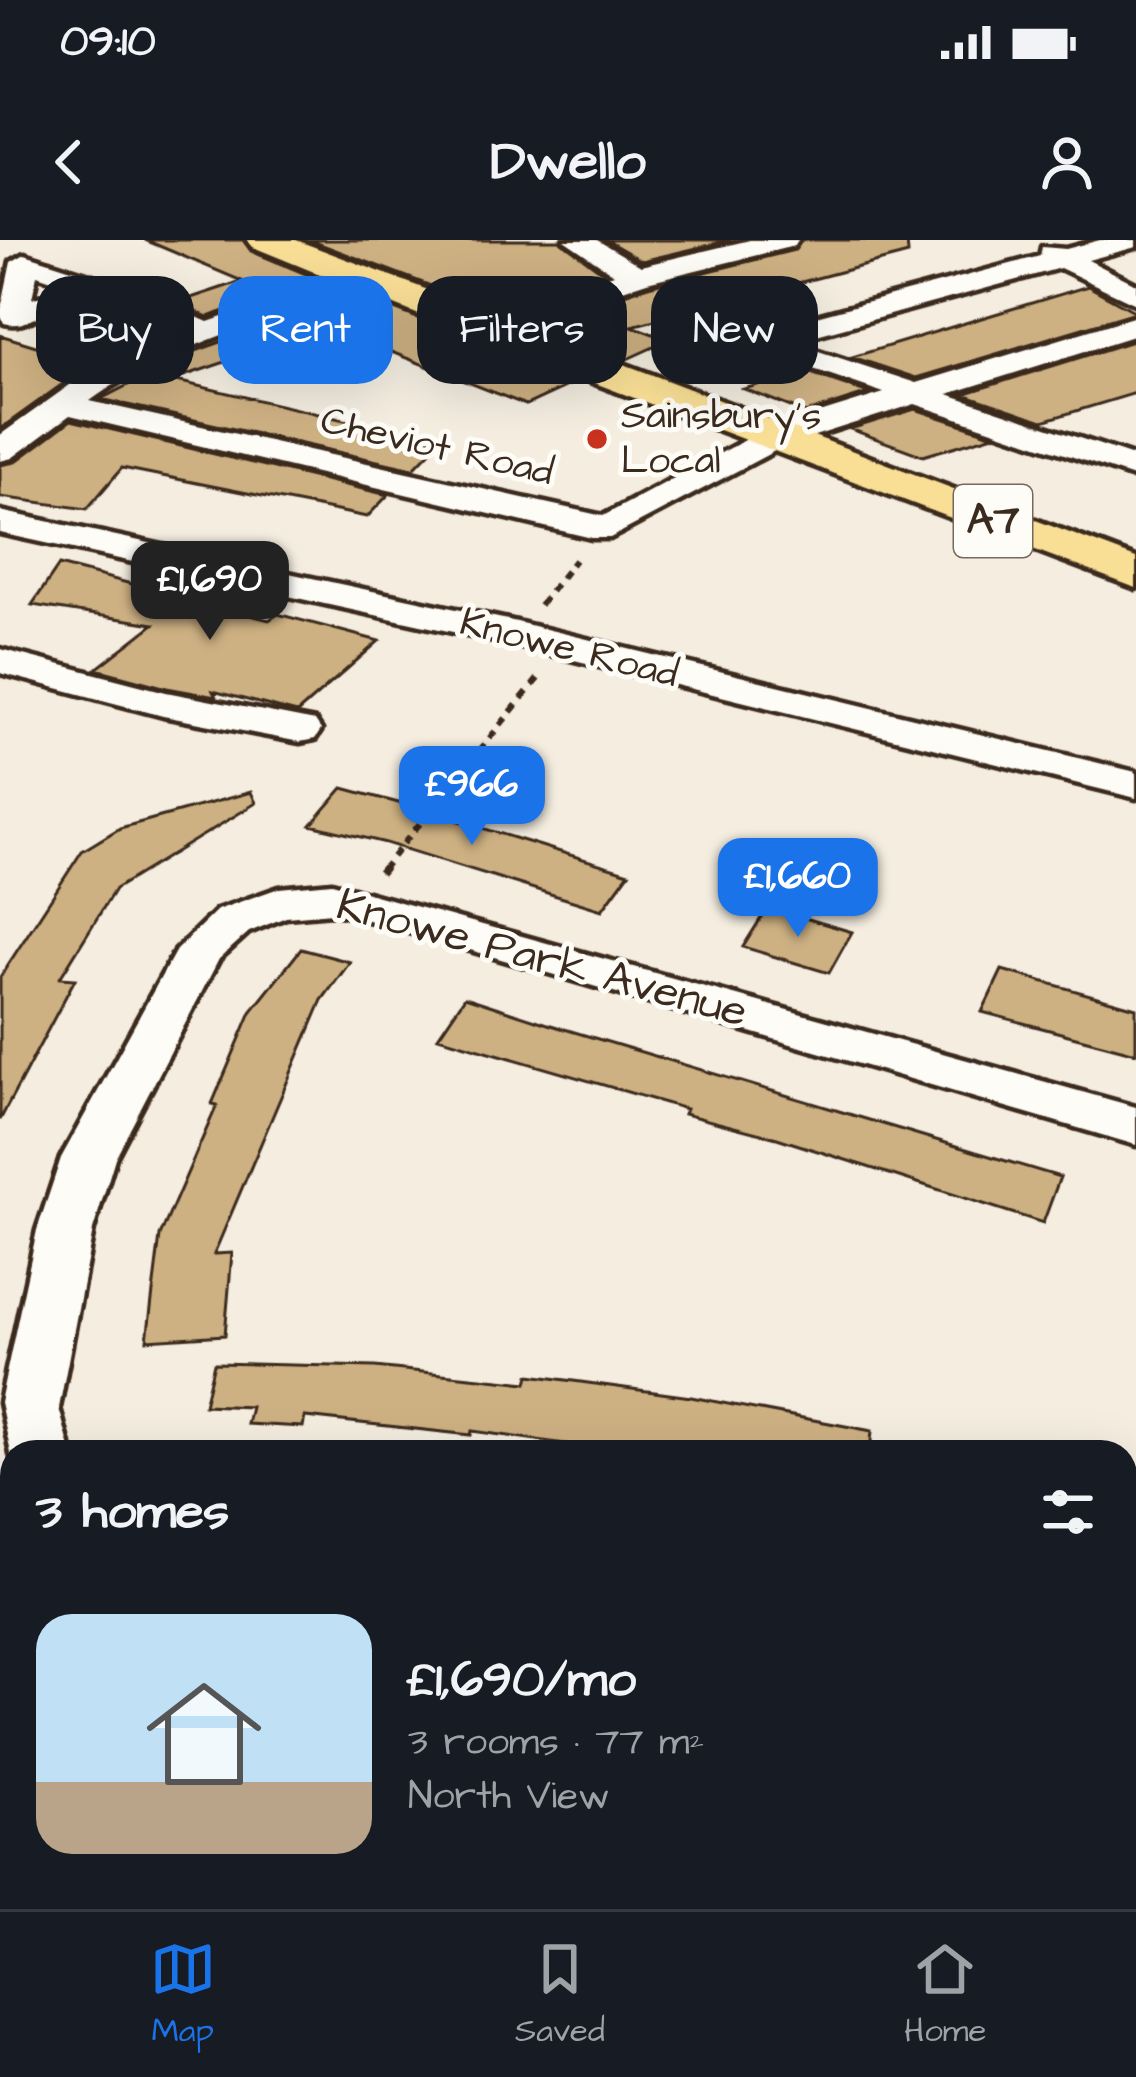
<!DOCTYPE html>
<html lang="en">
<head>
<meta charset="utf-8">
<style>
  :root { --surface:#171b24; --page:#20242c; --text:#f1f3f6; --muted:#9ea1a6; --line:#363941; --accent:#1a73e8 }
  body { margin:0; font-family:"Architects Daughter",sans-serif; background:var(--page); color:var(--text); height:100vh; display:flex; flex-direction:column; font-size:45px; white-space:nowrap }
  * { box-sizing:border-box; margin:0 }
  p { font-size:39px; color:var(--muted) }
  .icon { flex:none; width:66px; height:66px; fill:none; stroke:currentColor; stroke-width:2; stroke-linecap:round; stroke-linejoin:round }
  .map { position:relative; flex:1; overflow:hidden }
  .drawer { position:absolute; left:0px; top:1200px; width:1137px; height:471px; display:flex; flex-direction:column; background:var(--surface); border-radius:36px 36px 0 0; box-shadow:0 12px 48px #0002 }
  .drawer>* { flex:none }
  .top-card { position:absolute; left:36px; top:36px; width:1065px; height:108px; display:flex; gap:24px }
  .price { position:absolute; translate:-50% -102px; padding:0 27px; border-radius:24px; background:var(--accent); color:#fff; font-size:39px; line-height:78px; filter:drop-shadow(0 3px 6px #0008) }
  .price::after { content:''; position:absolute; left:50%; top:72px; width:36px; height:27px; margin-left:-18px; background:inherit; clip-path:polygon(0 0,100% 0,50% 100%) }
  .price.current { background:#222; color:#fff }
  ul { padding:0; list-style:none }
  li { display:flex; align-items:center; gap:36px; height:300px; padding:0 36px }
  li+li { border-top:3px solid var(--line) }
  li span { display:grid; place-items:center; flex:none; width:336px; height:240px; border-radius:36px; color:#555 }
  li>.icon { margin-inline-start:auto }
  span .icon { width:144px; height:144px; fill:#fffc; stroke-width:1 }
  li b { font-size:51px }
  h2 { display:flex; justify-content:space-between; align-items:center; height:144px; padding:0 36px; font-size:51px }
  .tag { padding:0 42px; border-radius:36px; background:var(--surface); box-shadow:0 12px 48px #0002; font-size:42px; line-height:108px }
  .tag.current { background:var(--accent); color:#fff }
  .status { display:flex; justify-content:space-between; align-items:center; height:84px; padding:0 60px; background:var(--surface); direction:ltr }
  .status svg { height:33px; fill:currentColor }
  header { display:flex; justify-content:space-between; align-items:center; height:156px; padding:0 36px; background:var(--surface); font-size:54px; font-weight:700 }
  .dock { display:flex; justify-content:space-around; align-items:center; height:168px; border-top:3px solid var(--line); background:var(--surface); font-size:33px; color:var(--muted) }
  .dock a { display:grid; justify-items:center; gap:6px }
  .dock .current { color:var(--accent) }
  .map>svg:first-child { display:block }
  .building { fill:#ceb183; stroke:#3b2a1e; stroke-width:3 }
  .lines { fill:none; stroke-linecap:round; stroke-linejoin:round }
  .minor-casing { stroke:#3b2a1e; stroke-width:9 }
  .major-casing { stroke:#3b2a1e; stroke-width:9 }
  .path-far1 { stroke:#3b2a1e; stroke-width:6; stroke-dasharray:9 8; stroke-linecap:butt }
  .path { stroke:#3b2a1e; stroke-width:8; stroke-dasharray:12 9; stroke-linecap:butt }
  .minor { fill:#fdfcf7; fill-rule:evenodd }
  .major { fill:#f9df96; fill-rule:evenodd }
  .poi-dot { fill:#c8321e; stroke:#fdfcf7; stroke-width:4.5 }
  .labels { text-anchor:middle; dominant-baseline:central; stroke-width:10; stroke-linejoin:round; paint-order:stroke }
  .far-poi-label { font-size:39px; fill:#3b2a1e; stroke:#fdfcf7; text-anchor:start }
  .far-street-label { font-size:39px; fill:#3b2a1e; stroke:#fdfcf7 }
  .shield { fill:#fdfcf7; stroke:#75695f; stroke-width:3 }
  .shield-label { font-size:42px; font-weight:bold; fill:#3b2a1e }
  .street-label { font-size:45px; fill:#3b2a1e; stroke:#fdfcf7 }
</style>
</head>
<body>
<div class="status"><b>09:10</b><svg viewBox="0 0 49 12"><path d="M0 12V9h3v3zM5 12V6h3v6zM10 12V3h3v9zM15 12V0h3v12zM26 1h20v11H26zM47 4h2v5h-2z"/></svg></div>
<header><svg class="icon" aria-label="back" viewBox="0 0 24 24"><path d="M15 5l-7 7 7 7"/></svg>Dwello<svg class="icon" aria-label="person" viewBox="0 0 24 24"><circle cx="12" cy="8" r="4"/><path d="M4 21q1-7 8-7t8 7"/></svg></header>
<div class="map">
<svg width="1136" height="1669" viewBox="0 0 1136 1669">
  <rect width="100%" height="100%" fill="#f4ede0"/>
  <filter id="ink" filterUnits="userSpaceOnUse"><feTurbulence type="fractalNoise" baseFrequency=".00833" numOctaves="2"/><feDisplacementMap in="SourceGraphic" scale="24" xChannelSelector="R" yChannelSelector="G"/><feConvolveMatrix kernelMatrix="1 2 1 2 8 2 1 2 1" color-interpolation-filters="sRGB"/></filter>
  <g filter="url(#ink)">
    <path class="building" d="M 145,0 L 243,0 L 251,11 L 318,39 L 208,77 L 176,63 L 242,41 Z
      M 309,0 L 560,0 L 604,33 L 492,69 Z
      M 606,0 L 731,0 L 642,21 Z
      M 802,0 L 907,0 L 908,14 L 703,68 L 675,65 L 666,77 L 632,86 L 669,100 L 625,120 L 532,85 L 648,46 L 795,10 Z
      M 1088,46 L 1136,72 L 916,138 L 852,117 Z
      M 356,54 L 578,141 L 526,165 L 328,87 L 172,140 L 439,202 L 413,229 L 101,159 L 190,113 Z
      M 136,76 L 171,92 L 85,128 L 0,189 L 0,95 L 49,110 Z
      M 1136,100 L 1136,153 L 1043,181 L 963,154 Z
      M 805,131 L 869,153 L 806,173 L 744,149 Z
      M 915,169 L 994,195 L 923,216 L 850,189 Z
      M 71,180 L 388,255 L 367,277 L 122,228 L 87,269 L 0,257 L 0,225 L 15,222 Z
      M 59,325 L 269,380 L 278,374 L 379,401 L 297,473 L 213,451 L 216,457 L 167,448 L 96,429 L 154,384 L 32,365 Z
      M 343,548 L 417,568 L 629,633 L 602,670 L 386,603 L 311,585 Z
      M 251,552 L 256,563 L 115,649 L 60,738 L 75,739 L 0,880 L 0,737 L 82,611 L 120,588 Z
      M 768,667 L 852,692 L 829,733 L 743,707 Z
      M 301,709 L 350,722 L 322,760 L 214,1014 L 232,1013 L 225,1095 L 147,1100 L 160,996 L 217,865 L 212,864 L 251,772 Z
      M 1002,730 L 1136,768 L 1136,813 L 982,772 Z
      M 465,757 L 551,785 L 1060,937 L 1043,983 L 777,898 L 684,874 L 686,869 L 438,797 Z
      M 214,1123 L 375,1127 L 527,1143 L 529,1135 L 691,1157 L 872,1191 L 870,1212 L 624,1212 L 472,1191 L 471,1195 L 305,1177 L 303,1187 L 247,1184 L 251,1167 L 204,1165 Z"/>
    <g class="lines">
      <defs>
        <path id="minor" d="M 564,0 L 597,0 L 641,26 L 750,0 L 798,0 L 794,6 L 647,42 L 493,93 L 471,93 L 467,87 L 471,81 L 614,34 Z
          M 1100,0 L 1136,0 L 1136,7 L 1088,20 L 1136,44 L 1136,64 L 1060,28 L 791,102 L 916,143 L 1136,76 L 1136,95 L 948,154 L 1136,217 L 1136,238 L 915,164 L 786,205 L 610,298 L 592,298 L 70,175 L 12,218 L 0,221 L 0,195 L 88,132 L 182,92 C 141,70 97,54 50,71 C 33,78 22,88 4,83 L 0,74 L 11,22 L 25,14 L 133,49 L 208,82 L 351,32 L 371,32 L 375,38 L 371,44 C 285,75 162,107 90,161 L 603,276 L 762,191 L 884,153 L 675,82 L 670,76 L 675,70 L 695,70 L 760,91 L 1040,16 L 1042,7 L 1066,9 ZM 37,35 L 81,50 L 32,58 Z
          M 0,271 L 517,382 L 1136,532 L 1136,558 L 517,406 L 0,293 Z
          M 0,409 L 166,452 L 315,481 L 321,490 L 315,499 L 300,502 L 163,476 L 0,433 Z
          M 332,643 L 1136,867 L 1136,905 L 354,676 L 332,673 L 286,677 L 249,692 L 219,719 L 115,918 L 93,990 L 59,1168 L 71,1212 L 12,1212 L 12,1218 L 0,1162 L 37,990 L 61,918 L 176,710 L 217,670 L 279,648 Z
          M 1125,1408 L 1136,1412 L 1136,1476 L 1125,1472 Z
          M 617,1659 L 691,1659 L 689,1669 L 615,1669 Z"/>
        <path id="major" d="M 247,0 L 296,0 L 1136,318 L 1136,348 L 468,95 L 253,7 Z"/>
      </defs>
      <use href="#minor" class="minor-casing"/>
      <use href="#major" class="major-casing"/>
      <path class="path-far1" d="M 540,365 L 575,320
        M 382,630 L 541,435"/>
      <path class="path" d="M 380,633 L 385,627"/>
      <use href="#minor" class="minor"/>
      <use href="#major" class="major"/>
    </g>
  </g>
  <circle class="poi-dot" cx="597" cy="199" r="12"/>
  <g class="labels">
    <g class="far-poi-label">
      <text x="621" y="177">Sainsbury's<tspan x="621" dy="45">Local</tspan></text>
    </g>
    <g class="far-street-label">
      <text transform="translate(437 207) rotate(13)">Cheviot Road</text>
      <text transform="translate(569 409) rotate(14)">Knowe Road</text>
    </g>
    <rect class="shield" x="954" y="245" width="78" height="72" rx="9"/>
    <g class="shield-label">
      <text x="993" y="281">A7</text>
    </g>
    <g class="street-label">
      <text transform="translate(542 719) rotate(15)">Knowe Park Avenue</text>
    </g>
  </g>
</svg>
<b class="price current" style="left:210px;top:403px">£1,690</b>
<b class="price" style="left:472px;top:608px">£966</b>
<b class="price" style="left:798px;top:700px">£1,660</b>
<div class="top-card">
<a class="tag">Buy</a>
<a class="tag current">Rent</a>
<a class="tag">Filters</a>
<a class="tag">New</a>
</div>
<section class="drawer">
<h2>3 homes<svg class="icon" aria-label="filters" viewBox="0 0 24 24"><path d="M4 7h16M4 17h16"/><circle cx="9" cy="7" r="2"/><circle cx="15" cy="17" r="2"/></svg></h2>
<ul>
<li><span style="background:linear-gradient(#bfe0f5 70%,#b9a48a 0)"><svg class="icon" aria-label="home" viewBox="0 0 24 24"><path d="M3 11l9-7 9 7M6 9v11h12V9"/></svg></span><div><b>£1,690/mo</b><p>3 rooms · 77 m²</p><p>North View</p></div></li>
</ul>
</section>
</div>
<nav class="dock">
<a class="current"><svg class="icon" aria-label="map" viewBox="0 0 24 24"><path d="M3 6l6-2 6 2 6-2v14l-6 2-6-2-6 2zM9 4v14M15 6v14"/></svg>Map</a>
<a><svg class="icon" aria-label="saved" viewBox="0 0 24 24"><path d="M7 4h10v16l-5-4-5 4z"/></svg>Saved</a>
<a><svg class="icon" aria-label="home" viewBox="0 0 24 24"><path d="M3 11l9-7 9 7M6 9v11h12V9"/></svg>Home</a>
</nav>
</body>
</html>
